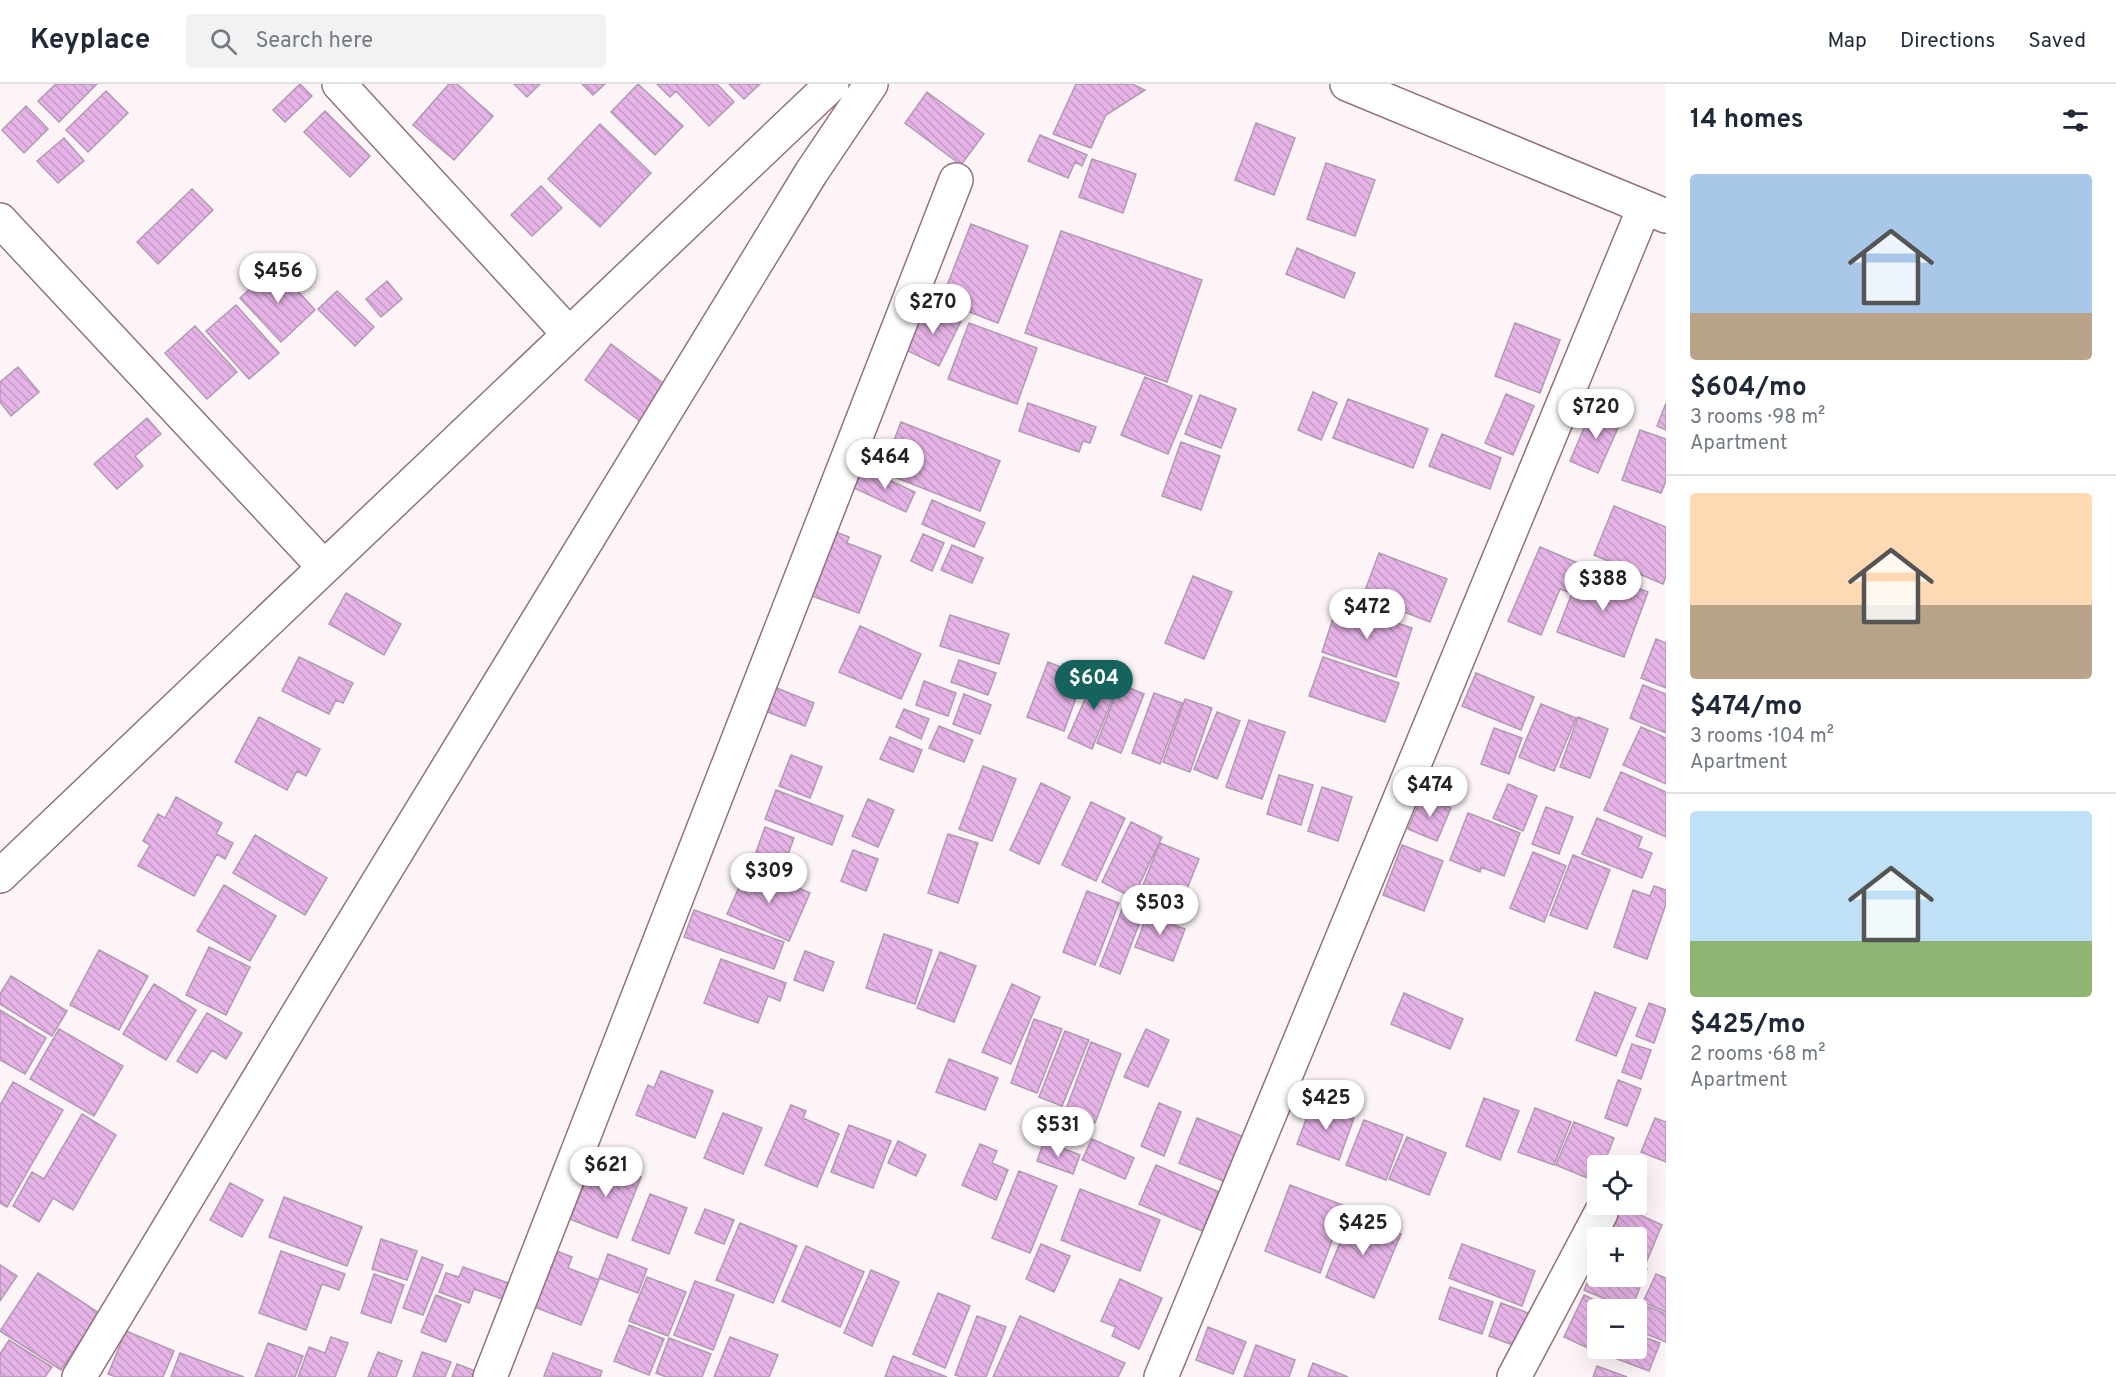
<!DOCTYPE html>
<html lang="en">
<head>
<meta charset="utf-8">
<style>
  :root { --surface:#fff; --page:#f2f2f3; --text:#1f2937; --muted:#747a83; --line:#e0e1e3; --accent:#16635d }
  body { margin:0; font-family:Overpass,sans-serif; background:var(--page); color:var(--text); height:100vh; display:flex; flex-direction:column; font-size:22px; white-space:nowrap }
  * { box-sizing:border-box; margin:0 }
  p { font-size:20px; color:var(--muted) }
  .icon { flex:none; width:33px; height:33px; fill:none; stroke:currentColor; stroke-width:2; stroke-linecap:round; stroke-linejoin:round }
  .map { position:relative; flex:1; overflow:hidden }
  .drawer { display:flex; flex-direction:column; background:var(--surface); width:450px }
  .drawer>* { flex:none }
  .tools { position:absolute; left:1587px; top:1071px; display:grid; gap:12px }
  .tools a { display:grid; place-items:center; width:60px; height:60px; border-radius:6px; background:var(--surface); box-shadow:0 6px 24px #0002; font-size:30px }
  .price { position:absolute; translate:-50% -51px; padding:0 14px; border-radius:21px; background:#fff; color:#222; font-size:20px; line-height:39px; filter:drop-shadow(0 2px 3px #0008) }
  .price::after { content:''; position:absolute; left:50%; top:36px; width:18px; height:14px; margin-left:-9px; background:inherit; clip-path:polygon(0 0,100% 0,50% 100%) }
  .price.active { background:var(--accent); color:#fff }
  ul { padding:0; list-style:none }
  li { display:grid; align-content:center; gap:12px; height:318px; padding:0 24px }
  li+li { border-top:2px solid var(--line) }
  li span { display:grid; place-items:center; height:186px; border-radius:6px; color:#555 }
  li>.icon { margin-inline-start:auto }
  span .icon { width:108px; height:108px; fill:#fffc; stroke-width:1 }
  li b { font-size:26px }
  h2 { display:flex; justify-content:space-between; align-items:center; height:72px; padding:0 24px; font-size:26px }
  header { display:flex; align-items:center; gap:36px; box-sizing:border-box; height:84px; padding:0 30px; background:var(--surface); border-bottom:2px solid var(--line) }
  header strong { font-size:28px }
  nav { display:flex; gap:33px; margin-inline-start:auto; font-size:21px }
  .search { width:420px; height:54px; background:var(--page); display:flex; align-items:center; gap:15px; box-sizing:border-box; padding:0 21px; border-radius:6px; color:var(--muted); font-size:22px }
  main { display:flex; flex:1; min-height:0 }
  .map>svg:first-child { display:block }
  .building { fill:url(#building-back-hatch); stroke:#b29ab2; stroke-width:1.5 }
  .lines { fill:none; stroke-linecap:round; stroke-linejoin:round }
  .minor-casing { stroke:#93727a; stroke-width:36 }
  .minor { stroke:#fff; stroke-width:33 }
</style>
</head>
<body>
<header>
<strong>Keyplace</strong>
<div class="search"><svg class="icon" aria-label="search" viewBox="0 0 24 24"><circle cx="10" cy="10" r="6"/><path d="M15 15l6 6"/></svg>Search here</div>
<nav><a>Map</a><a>Directions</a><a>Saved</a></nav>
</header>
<main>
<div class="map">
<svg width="1666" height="1293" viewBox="0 0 1666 1293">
  <defs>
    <pattern id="building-back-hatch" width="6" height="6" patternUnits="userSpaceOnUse" patternTransform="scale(1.5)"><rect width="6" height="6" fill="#e6b3e6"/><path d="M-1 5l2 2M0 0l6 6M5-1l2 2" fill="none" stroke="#c69ac6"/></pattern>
  </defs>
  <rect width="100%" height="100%" fill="#fcf4f6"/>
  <path class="building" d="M 56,0 L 97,0 L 59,38 L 38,17 Z
    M 300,0 L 312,12 L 285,38 L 273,26 Z
    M 449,0 L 457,0 L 493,32 L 454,76 L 413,41 Z
    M 514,0 L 540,0 L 527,13 Z
    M 582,0 L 605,0 L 593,11 Z
    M 638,0 L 683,42 L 655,71 L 611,28 Z
    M 657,0 L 717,0 L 734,18 L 709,42 L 676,7 L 670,13 Z
    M 729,0 L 760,0 L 744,15 Z
    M 1076,0 L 1132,0 L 1145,6 L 1106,31 L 1091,64 L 1053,50 Z
    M 106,7 L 128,29 L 88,68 L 66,46 Z
    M 927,8 L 984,50 L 961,81 L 905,39 Z
    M 26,22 L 48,45 L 24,69 L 2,46 Z
    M 325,27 L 370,72 L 350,93 L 304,48 Z
    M 1256,39 L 1295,54 L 1274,111 L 1235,96 Z
    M 600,40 L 651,89 L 600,143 L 548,95 Z
    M 1040,51 L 1087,71 L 1082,82 L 1075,78 L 1068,94 L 1028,77 Z
    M 64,54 L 84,77 L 58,99 L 37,77 Z
    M 1092,75 L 1136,90 L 1123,129 L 1079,113 Z
    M 1326,79 L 1375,96 L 1355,152 L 1307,135 Z
    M 541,102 L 562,124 L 532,152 L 511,131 Z
    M 192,105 L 213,126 L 158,180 L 137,158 Z
    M 971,140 L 1028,162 L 998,239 L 941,217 Z
    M 1061,147 L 1202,196 L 1167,298 L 1025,249 Z
    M 1297,164 L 1355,189 L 1344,214 L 1286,190 Z
    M 275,182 L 315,226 L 281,258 L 240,214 Z
    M 387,197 L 402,215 L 381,233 L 366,215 Z
    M 337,207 L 374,243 L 355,262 L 318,225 Z
    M 236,221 L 279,269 L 249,295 L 206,247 Z
    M 927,221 L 961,237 L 939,282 L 906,266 Z
    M 969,239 L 1037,264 L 1017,320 L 948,295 Z
    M 1515,239 L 1560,256 L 1540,309 L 1495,292 Z
    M 195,242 L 237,288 L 207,315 L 165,269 Z
    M 611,260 L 671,305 L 644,340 L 585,296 Z
    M 18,283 L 39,308 L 11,332 L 0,318 L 0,298 Z
    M 1145,293 L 1192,312 L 1168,370 L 1121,351 Z
    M 1313,308 L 1337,319 L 1321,356 L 1298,346 Z
    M 1506,310 L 1534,322 L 1513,371 L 1485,359 Z
    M 1200,311 L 1236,325 L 1221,364 L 1185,350 Z
    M 1348,315 L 1428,345 L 1413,384 L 1333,354 Z
    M 1028,319 L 1096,343 L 1090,359 L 1083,357 L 1079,368 L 1019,347 Z
    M 1666,319 L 1666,346 L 1657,342 Z
    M 1593,323 L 1622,335 L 1598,389 L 1570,377 Z
    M 147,334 L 161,350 L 135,372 L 143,382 L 117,405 L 94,380 Z
    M 901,338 L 1000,377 L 980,427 L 882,388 Z
    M 1640,346 L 1666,355 L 1666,397 L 1661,409 L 1622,396 Z
    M 1442,350 L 1501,374 L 1490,405 L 1429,382 Z
    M 1181,358 L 1220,372 L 1201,426 L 1162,412 Z
    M 863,384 L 915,408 L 906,428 L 854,404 Z
    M 932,416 L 985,439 L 974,463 L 922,440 Z
    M 1614,422 L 1666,443 L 1666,492 L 1663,500 L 1594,471 Z
    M 836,448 L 849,453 L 847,459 L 881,472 L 859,529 L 812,512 Z
    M 923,450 L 944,459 L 932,487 L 911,477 Z
    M 952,461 L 983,474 L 972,499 L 941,486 Z
    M 1540,463 L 1580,480 L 1568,508 L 1560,505 L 1541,551 L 1508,537 Z
    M 1379,469 L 1447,495 L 1430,538 L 1363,512 Z
    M 1582,483 L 1648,508 L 1624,573 L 1557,548 Z
    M 1193,492 L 1232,508 L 1204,575 L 1165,559 Z
    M 346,509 L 401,540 L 384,571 L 329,540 Z
    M 1338,519 L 1412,544 L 1396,593 L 1322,568 Z
    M 950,531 L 1009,550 L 999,580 L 940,562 Z
    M 860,542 L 921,570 L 901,615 L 839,588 Z
    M 1656,555 L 1666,559 L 1666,604 L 1641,594 Z
    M 299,573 L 353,599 L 343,619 L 336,616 L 329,630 L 282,607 Z
    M 1323,573 L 1399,599 L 1385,638 L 1309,612 Z
    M 959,576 L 996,589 L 988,611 L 951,598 Z
    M 1048,578 L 1084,592 L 1064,647 L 1027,633 Z
    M 1476,589 L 1534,613 L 1521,646 L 1462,622 Z
    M 1096,590 L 1119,599 L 1092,665 L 1068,654 Z
    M 924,597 L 956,609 L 948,632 L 916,621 Z
    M 1120,600 L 1144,610 L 1121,669 L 1097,659 Z
    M 1643,601 L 1666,610 L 1666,649 L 1630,634 Z
    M 774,603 L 814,619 L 805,642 L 765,627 Z
    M 1154,609 L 1182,619 L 1160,680 L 1132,669 Z
    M 964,610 L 991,621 L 980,650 L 953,640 Z
    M 1185,615 L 1212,624 L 1190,688 L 1163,678 Z
    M 1541,620 L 1576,634 L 1554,687 L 1519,673 Z
    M 904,625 L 929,635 L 921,655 L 896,643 Z
    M 1217,628 L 1240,637 L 1217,695 L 1194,685 Z
    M 259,633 L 320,665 L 306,692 L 297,687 L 287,706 L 235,678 Z
    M 1578,633 L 1608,645 L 1590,694 L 1560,683 Z
    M 1249,636 L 1285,648 L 1262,715 L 1226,703 Z
    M 939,642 L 973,656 L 964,678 L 929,664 Z
    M 1641,643 L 1666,654 L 1666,700 L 1623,681 Z
    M 1494,644 L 1522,654 L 1509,690 L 1481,680 Z
    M 890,653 L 922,666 L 913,688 L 880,675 Z
    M 791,671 L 822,683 L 810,714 L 779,702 Z
    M 983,682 L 1016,695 L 992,757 L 959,745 Z
    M 1621,688 L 1666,708 L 1666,753 L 1604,726 Z
    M 1279,691 L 1313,701 L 1301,741 L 1267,730 Z
    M 1041,699 L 1070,713 L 1039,780 L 1010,766 Z
    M 1508,700 L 1537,712 L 1523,747 L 1493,734 Z
    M 1322,703 L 1352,713 L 1338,757 L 1308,747 Z
    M 776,706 L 843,732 L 832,761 L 765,735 Z
    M 1422,712 L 1451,724 L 1437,757 L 1408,745 Z
    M 176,713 L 222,739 L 216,750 L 233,759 L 225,775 L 217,770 L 194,812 L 138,782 L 150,761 L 143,757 L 158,730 L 165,734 Z
    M 868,715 L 894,726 L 878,763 L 852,752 Z
    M 1091,718 L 1125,734 L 1096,797 L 1062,781 Z
    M 1546,723 L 1573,733 L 1559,770 L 1532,760 Z
    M 1468,729 L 1520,749 L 1504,792 L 1481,783 L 1480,788 L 1450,776 Z
    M 1597,734 L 1642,753 L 1638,764 L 1652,769 L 1642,794 L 1582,770 Z
    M 1131,738 L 1162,753 L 1133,814 L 1102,798 Z
    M 765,743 L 794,754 L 784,781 L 755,771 Z
    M 948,750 L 978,759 L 958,819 L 928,809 Z
    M 255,751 L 327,794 L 305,831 L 233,789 Z
    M 1160,759 L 1199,775 L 1178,827 L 1139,811 Z
    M 1402,761 L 1443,777 L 1424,827 L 1383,811 Z
    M 853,766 L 878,775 L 866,807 L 841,797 Z
    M 1533,768 L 1566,782 L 1544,838 L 1510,824 Z
    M 1573,771 L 1610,786 L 1587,845 L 1550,831 Z
    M 748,783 L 810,809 L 789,857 L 727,830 Z
    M 224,801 L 276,832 L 250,877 L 197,847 Z
    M 1654,802 L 1666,806 L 1666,820 L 1647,875 L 1614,863 L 1633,806 L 1650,812 Z
    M 1087,807 L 1119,819 L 1095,881 L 1063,868 Z
    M 1126,815 L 1146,822 L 1120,890 L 1100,882 Z
    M 1150,824 L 1168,830 L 1165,838 L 1185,845 L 1173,877 L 1135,863 Z
    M 694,826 L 784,858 L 774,885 L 684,853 Z
    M 884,850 L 932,866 L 915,920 L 866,904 Z
    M 209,863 L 250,883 L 226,931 L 186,911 Z
    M 99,866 L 148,892 L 119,946 L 70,921 Z
    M 805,867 L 834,878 L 823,907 L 794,896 Z
    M 940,868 L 976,882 L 954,938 L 917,924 Z
    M 721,875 L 786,899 L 780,917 L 768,912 L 758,939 L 704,919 Z
    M 11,892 L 67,927 L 52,952 L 0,920 L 0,910 Z
    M 154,900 L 196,926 L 166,976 L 123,950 Z
    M 1012,900 L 1040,913 L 1011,980 L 982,968 Z
    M 1595,908 L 1636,924 L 1616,972 L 1576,956 Z
    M 1404,909 L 1463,935 L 1450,965 L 1391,940 Z
    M 1649,919 L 1666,925 L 1654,959 L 1636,952 Z
    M 0,926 L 46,954 L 25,990 L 0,976 Z
    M 207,929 L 242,949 L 226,975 L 212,966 L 197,989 L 177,977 Z
    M 1034,935 L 1062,945 L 1037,1009 L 1011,999 Z
    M 59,945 L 123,982 L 94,1032 L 30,995 Z
    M 1146,945 L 1169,956 L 1148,1003 L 1124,993 Z
    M 1065,947 L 1089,956 L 1062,1022 L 1039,1013 Z
    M 1091,958 L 1121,970 L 1095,1039 L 1065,1028 Z
    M 1632,960 L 1651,966 L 1641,995 L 1622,988 Z
    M 949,975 L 998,994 L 985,1026 L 936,1008 Z
    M 661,987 L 713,1007 L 695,1054 L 636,1031 L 648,1001 L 654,1004 Z
    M 1618,996 L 1641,1005 L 1627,1042 L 1605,1034 Z
    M 13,998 L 63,1026 L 7,1123 L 0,1119 L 0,1021 Z
    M 1484,1014 L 1519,1027 L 1500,1076 L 1466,1062 Z
    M 1159,1019 L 1181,1028 L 1164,1072 L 1141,1062 Z
    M 1312,1019 L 1354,1034 L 1339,1076 L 1297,1060 Z
    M 791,1021 L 806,1027 L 803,1034 L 839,1050 L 817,1103 L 765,1081 Z
    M 1535,1024 L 1571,1038 L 1554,1081 L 1518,1068 Z
    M 723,1029 L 762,1044 L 743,1090 L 704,1074 Z
    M 82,1030 L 116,1051 L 73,1126 L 53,1114 L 39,1138 L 13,1122 L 32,1088 L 44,1095 Z
    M 1197,1034 L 1256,1058 L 1238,1103 L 1179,1079 Z
    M 1655,1034 L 1666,1038 L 1666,1078 L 1641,1068 Z
    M 1364,1036 L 1403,1051 L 1386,1096 L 1346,1081 Z
    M 1574,1038 L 1614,1054 L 1603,1082 L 1598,1082 L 1597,1098 L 1556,1081 Z
    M 849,1041 L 891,1057 L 873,1104 L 831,1088 Z
    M 1407,1053 L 1446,1069 L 1429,1111 L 1389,1095 Z
    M 1092,1055 L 1134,1074 L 1125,1095 L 1082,1076 Z
    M 898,1057 L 926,1071 L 916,1092 L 888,1079 Z
    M 1044,1057 L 1080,1071 L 1073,1090 L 1037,1077 Z
    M 980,1060 L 997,1067 L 992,1079 L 1008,1086 L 996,1116 L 962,1101 Z
    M 595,1074 L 641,1093 L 617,1154 L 570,1135 Z
    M 1156,1081 L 1219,1108 L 1202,1147 L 1139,1120 Z
    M 1019,1087 L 1057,1102 L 1030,1169 L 992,1154 Z
    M 230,1099 L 263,1116 L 242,1153 L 210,1136 Z
    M 1290,1101 L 1345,1122 L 1320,1189 L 1265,1167 Z
    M 1080,1105 L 1160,1136 L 1140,1187 L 1061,1156 Z
    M 650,1110 L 687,1124 L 669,1170 L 632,1156 Z
    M 284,1113 L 362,1143 L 347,1182 L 269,1153 Z
    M 1612,1120 L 1616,1120 L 1662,1141 L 1646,1179 L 1636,1174 L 1636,1154 L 1598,1154 Z
    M 705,1125 L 734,1136 L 724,1160 L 695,1149 Z
    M 1352,1130 L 1401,1150 L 1374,1214 L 1326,1193 Z
    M 740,1139 L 797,1162 L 773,1219 L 716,1196 Z
    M 381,1155 L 417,1167 L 407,1196 L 372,1185 Z
    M 1041,1160 L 1070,1172 L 1054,1208 L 1026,1195 Z
    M 1462,1160 L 1535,1187 L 1522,1222 L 1449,1194 Z
    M 806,1162 L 864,1188 L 840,1243 L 782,1217 Z
    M 554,1166 L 572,1173 L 568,1184 L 599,1196 L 581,1241 L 532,1222 Z
    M 281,1167 L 345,1190 L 339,1206 L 322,1200 L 306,1246 L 259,1229 Z
    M 608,1170 L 647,1185 L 638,1209 L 599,1194 Z
    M 422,1173 L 443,1181 L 423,1231 L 403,1224 Z
    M 1598,1173 L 1598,1192 L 1636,1192 L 1636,1181 L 1647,1185 L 1631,1226 L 1584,1206 Z
    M 0,1181 L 17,1192 L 0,1217 Z
    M 463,1183 L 511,1200 L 505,1216 L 474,1205 L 469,1219 L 439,1208 L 446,1189 L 459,1193 Z
    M 871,1186 L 899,1198 L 872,1262 L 844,1249 Z
    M 38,1189 L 99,1229 L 61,1286 L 0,1247 Z
    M 374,1190 L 404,1201 L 391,1239 L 361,1229 Z
    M 1656,1190 L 1666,1194 L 1666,1228 L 1643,1218 Z
    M 647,1193 L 686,1208 L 668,1252 L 629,1237 Z
    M 1120,1195 L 1162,1214 L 1139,1265 L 1112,1252 L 1116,1243 L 1101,1237 Z
    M 695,1197 L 734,1211 L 713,1266 L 674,1251 Z
    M 1450,1203 L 1493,1218 L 1482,1250 L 1439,1235 Z
    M 938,1209 L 970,1222 L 945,1284 L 913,1270 Z
    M 436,1211 L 461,1221 L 446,1258 L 421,1248 Z
    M 1584,1211 L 1615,1226 L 1598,1226 L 1598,1264 L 1608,1264 L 1605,1272 L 1564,1253 Z
    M 1637,1218 L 1666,1230 L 1666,1258 L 1636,1246 L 1636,1226 L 1634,1226 Z
    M 1501,1219 L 1531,1230 L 1518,1263 L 1489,1252 Z
    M 977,1232 L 1006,1243 L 986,1293 L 961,1293 L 955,1291 Z
    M 1020,1232 L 1125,1279 L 1118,1293 L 993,1293 Z
    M 629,1241 L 664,1255 L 649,1291 L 614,1277 Z
    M 1208,1243 L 1246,1258 L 1233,1290 L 1196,1276 Z
    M 126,1247 L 174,1267 L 163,1293 L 116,1293 L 108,1290 Z
    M 1636,1250 L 1660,1259 L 1649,1287 L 1612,1273 L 1616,1264 L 1636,1264 Z
    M 331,1253 L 348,1259 L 335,1293 L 298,1293 L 309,1263 L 325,1269 Z
    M 730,1253 L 778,1271 L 769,1293 L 714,1293 Z
    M 669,1254 L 711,1270 L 702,1293 L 666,1293 L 656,1289 Z
    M 9,1256 L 52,1283 L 45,1293 L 0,1293 L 0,1270 Z
    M 268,1259 L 303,1272 L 295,1293 L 255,1293 Z
    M 1256,1261 L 1295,1276 L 1289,1293 L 1244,1293 Z
    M 378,1268 L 402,1277 L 396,1293 L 368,1293 Z
    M 422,1268 L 451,1278 L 445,1293 L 413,1293 Z
    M 180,1269 L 244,1293 L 171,1293 Z
    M 553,1269 L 602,1287 L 600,1293 L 544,1292 Z
    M 893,1272 L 947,1293 L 885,1293 Z
    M 1313,1279 L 1348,1293 L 1308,1293 Z
    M 457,1280 L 483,1290 L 482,1293 L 452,1293 Z
    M 1597,1282 L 1627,1293 L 1593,1293 Z"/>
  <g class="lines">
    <defs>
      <path id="minor" d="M 339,0 L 569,250
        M 1347,0 L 1666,132
        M 0,136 L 324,483
        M 0,792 L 832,0
        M 79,1293 L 319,895 L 811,89 L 871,0
        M 490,1293 L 956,96
        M 1161,1293 L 1644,124
        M 1514,1293 L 1601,1129"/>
    </defs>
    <use href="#minor" class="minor-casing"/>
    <use href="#minor" class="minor"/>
  </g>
</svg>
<div class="tools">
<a><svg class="icon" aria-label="locate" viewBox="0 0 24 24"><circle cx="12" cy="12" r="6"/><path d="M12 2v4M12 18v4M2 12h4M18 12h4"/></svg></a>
<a>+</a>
<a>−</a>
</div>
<b class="price" style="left:278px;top:220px">$456</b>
<b class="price" style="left:933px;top:251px">$270</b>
<b class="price" style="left:1596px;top:356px">$720</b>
<b class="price" style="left:885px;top:406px">$464</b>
<b class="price" style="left:1603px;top:528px">$388</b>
<b class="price" style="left:1367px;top:556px">$472</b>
<b class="price active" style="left:1094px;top:627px">$604</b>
<b class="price" style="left:1430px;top:734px">$474</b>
<b class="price" style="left:769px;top:820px">$309</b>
<b class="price" style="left:1160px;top:852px">$503</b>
<b class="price" style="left:1326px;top:1047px">$425</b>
<b class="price" style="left:1058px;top:1074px">$531</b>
<b class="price" style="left:606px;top:1114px">$621</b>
<b class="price" style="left:1363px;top:1172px">$425</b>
</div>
<section class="drawer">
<h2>14 homes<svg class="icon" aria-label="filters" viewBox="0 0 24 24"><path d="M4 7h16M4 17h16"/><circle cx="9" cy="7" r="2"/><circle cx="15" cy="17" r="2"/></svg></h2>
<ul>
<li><span style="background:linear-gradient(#a9c7e8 75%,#b9a48a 0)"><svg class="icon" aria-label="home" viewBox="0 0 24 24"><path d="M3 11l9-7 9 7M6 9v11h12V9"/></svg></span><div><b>$604/mo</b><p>3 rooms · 98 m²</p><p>Apartment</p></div></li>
<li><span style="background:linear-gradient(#ffd9b3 60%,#b9a48a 0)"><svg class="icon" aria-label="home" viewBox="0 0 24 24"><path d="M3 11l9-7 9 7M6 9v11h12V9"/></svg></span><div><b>$474/mo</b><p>3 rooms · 104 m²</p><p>Apartment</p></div></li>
<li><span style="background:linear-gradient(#bfe0f5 70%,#8fb573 0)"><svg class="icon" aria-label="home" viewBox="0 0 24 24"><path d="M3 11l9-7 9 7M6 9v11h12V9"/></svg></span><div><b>$425/mo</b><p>2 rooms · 68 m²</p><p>Apartment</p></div></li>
</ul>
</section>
</main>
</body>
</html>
